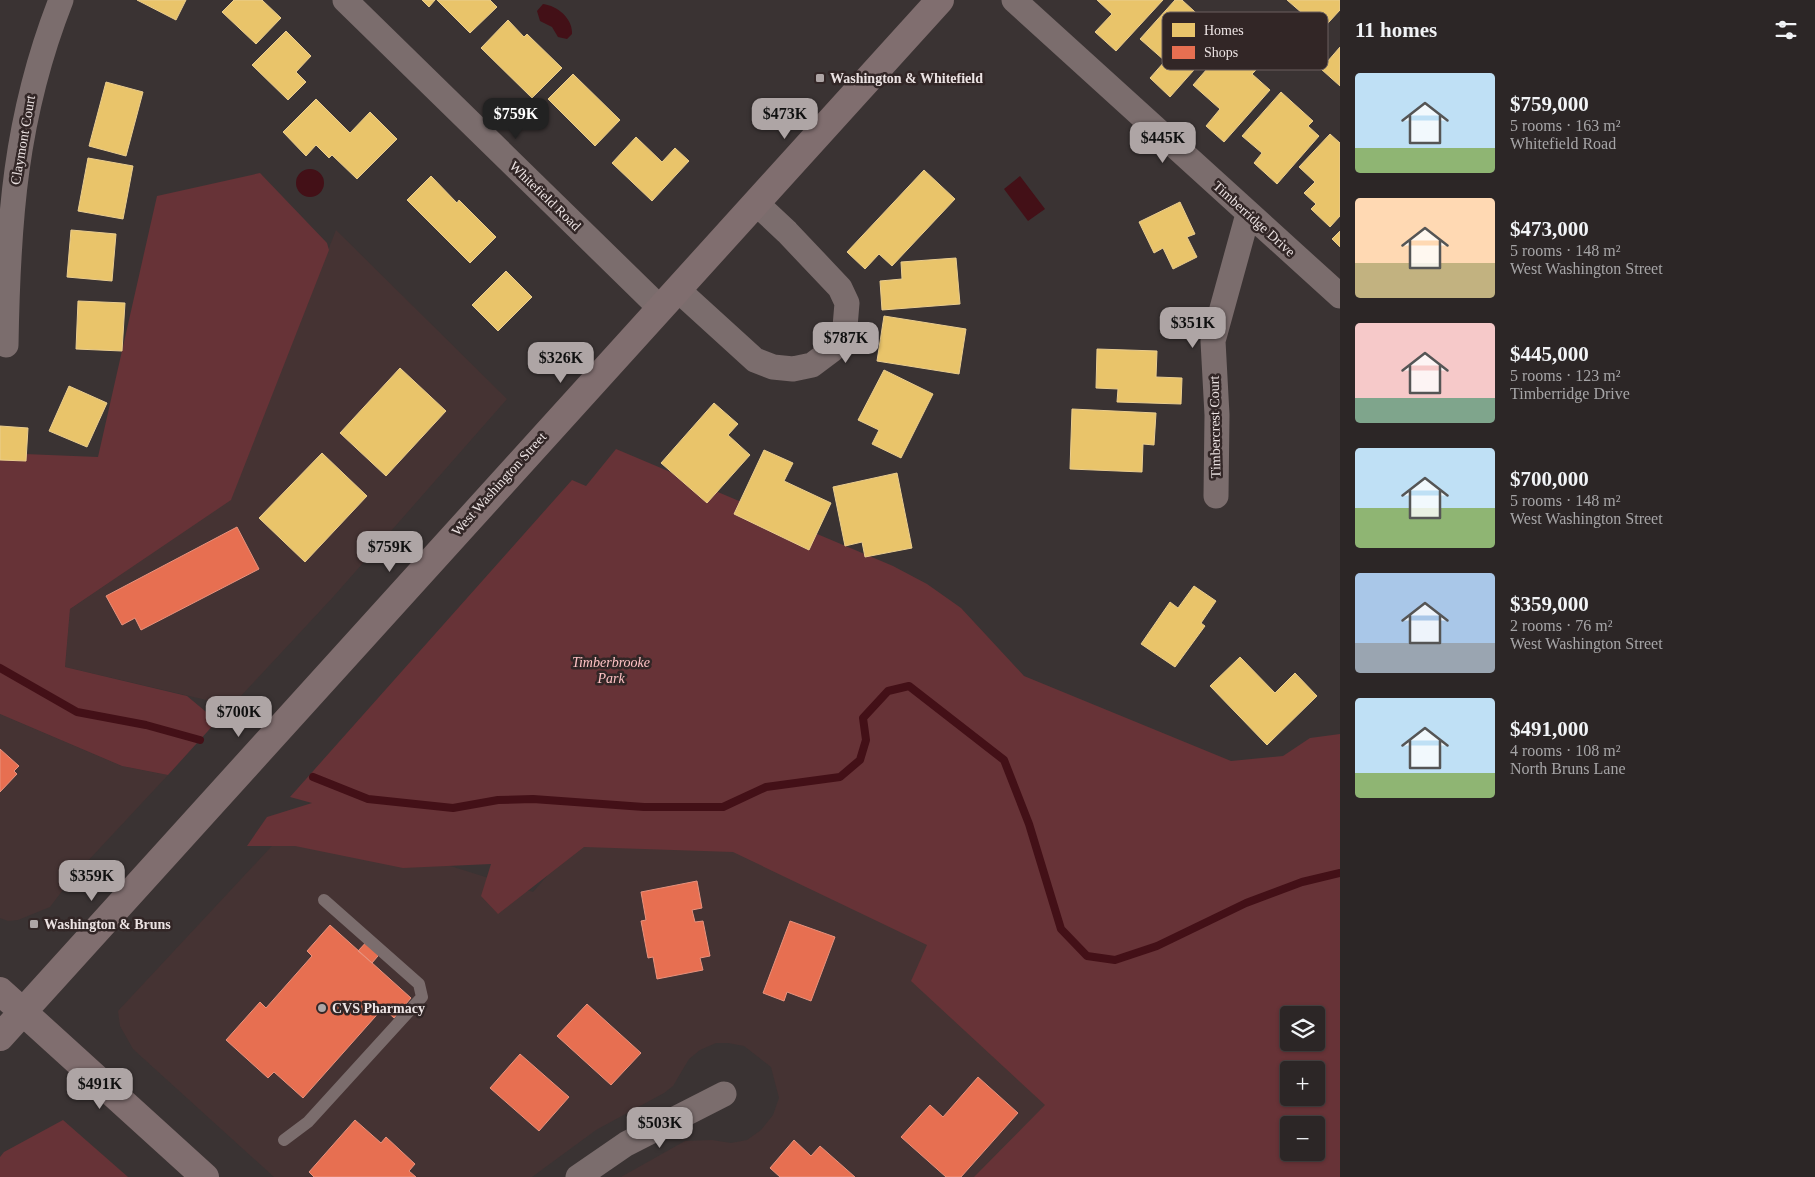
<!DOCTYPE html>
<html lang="en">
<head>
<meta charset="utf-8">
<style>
  :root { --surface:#2c2626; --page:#342e2e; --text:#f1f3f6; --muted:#a6a5a7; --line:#484343; --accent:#aea5a5 }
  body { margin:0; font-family:Georgia,serif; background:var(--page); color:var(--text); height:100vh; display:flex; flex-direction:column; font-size:19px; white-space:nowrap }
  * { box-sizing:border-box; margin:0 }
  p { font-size:16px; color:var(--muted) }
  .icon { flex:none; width:28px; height:28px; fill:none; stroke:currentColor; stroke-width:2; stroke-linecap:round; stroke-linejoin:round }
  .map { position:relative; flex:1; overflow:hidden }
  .drawer { display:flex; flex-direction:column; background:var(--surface); width:475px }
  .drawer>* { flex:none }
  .controls { position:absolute; left:1280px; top:1006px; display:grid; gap:10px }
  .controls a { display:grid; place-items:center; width:45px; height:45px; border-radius:5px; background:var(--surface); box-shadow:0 1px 4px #0004,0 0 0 1px var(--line); font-size:25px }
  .price { position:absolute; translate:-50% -42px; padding:0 11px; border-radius:10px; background:var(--accent); color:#111; font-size:16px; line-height:32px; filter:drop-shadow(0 1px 2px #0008) }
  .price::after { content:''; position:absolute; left:50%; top:30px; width:15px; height:11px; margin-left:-8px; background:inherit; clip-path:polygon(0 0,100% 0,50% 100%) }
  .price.active { background:#222; color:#fff }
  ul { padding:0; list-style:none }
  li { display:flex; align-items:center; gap:15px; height:125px; padding:0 15px }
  li span { display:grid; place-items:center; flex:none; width:140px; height:100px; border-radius:5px; color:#555 }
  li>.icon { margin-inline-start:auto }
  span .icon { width:60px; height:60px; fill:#fffc; stroke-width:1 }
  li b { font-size:21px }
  h2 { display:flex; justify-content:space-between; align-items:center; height:60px; padding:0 15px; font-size:21px }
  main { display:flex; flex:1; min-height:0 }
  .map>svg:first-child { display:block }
  .built { fill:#453333 }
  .green { fill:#673337; fill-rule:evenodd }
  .water { fill:#431017 }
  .homes { fill:#e9c46a; stroke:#eacd8e }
  .shops { fill:#e76f51; stroke:#e8927d }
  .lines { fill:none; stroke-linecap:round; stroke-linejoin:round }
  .stream { stroke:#431017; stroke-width:8 }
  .lane { stroke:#7b6d6d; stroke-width:12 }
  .street { stroke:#7b6d6d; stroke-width:25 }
  .secondary { stroke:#806e6f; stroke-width:28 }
  .poi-dot { fill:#aea5a5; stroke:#322626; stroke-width:2 }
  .labels { text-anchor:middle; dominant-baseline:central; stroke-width:5; stroke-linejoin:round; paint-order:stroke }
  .poi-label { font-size:14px; font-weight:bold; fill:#ece3e3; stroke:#322626; text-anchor:start }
  .street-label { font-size:14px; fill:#ece3e3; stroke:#322626 }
  .park-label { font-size:14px; font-style:italic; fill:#ffc3c5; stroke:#322626 }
  .key { fill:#322626; stroke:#6a5f5f; stroke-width:1 }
  .key-label { font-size:14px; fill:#ece3e3 }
</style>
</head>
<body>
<main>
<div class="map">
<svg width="1340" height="1177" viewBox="0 0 1340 1177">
  <rect width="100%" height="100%" fill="#3a3333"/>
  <path class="built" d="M 336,230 L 507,399 L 334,596 L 241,696 L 215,702 L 65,667 L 70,609 L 231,499 Z
    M 0,714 L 122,766 L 168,775 L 72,878 L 50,907 L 18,920 L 8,921 L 0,918 Z
    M 298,818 L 533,892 L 577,842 L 724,843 L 953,941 L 1103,1071 L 1005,1177 L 621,1177 L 685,1141 L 712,1140 L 731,1143 L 747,1140 L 761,1130 L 773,1115 L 779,1098 L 771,1067 L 744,1046 L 728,1043 L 716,1043 L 700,1050 L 689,1059 L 673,1086 L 664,1093 L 596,1130 L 532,1177 L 274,1177 L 133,1049 L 120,1026 L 118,1011 Z"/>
  <path class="green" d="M 260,173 L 327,243 L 329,250 L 231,500 L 70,609 L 65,667 L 187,696 L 217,721 L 168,775 L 122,766 L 0,714 L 0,453 L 98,457 L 157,196 Z
    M 616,449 L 893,566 L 927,584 L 961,608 L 1024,676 L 1231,761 L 1283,756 L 1310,738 L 1340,734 L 1340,1177 L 974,1177 L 1045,1105 L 911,981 L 927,945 L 733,852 L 584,847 L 498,914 L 481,896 L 491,864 L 403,868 L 295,846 L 247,846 L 267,817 L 312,803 L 290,797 L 572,480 L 586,486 ZM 1289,1015 L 1316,1015 L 1316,1042 L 1289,1042 ZM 1289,1070 L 1316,1070 L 1316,1098 L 1289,1098 ZM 1289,1125 L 1316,1125 L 1316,1152 L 1289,1152 Z
    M 63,1120 L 128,1177 L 0,1177 L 0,1157 L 4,1152 Z"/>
  <path class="water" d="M 543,4 C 558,6 573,19 572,34 L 567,39 L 558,37 L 552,27 L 540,21 L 537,11 Z
    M296 183a14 14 0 1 1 28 0a14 14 0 1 1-28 0Z
    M 1020,176 L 1045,209 L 1028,221 L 1004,189 Z"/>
  <path class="homes" d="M 137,0 L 186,0 L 176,20 Z
    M 234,0 L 262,0 L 281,18 L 256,44 L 222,12 Z
    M 422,0 L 435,0 L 429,7 Z
    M 437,0 L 490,0 L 497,7 L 470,33 Z
    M 1097,0 L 1163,0 L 1116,51 L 1095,32 L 1112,14 Z
    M 1175,0 L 1182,0 L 1206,22 L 1200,28 L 1217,44 L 1170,97 L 1150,78 L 1165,61 L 1140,39 Z
    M 1287,0 L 1340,0 L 1340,10 L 1318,34 L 1299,17 L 1302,13 Z
    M 508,20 L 524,37 L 527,34 L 562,68 L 532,98 L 481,48 Z
    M 286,31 L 311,56 L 296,72 L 306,82 L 288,100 L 252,65 Z
    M 1229,44 L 1257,69 L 1252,74 L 1270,90 L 1224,142 L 1206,126 L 1220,109 L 1193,85 Z
    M 1340,47 L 1340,86 L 1321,69 Z
    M 573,74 L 620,120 L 595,146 L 548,99 Z
    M 106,82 L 143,92 L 126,156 L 89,146 Z
    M 1281,92 L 1313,121 L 1308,126 L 1319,136 L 1277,184 L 1254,163 L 1262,153 L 1242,136 Z
    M 316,99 L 350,133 L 370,112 L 397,139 L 357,179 L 332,155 L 329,158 L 316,145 L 306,156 L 283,132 Z
    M 1330,134 L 1340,143 L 1340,216 L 1330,227 L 1311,209 L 1316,204 L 1304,193 L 1315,182 L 1299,167 Z
    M 636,137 L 662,162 L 675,148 L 689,161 L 652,201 L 612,163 Z
    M 88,158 L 133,166 L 123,219 L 78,211 Z
    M 924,170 L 955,199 L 892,266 L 879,254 L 865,269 L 847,252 Z
    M 431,176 L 457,203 L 459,200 L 496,237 L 470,263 L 407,200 Z
    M 1180,202 L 1195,234 L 1187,237 L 1197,257 L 1173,269 L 1163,248 L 1154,253 L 1139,222 Z
    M 71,230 L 116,234 L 112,281 L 67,277 Z
    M 1340,231 L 1340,247 L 1332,239 Z
    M 956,258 L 960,304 L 882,310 L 880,281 L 902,279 L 901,262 Z
    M 506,271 L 532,297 L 498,331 L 472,305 Z
    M 78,301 L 125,303 L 122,351 L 76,349 Z
    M 884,316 L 966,329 L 959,374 L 877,361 Z
    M 1097,349 L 1157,351 L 1156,377 L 1182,378 L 1181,404 L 1117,402 L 1118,389 L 1096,388 Z
    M 400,368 L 446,411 L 386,476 L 340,433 Z
    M 884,370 L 933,394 L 901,458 L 872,444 L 879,430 L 858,420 Z
    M 69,386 L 107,403 L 87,447 L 49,431 Z
    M 714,403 L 738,424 L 728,435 L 750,455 L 707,503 L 661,463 Z
    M 1072,409 L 1156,413 L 1154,445 L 1143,444 L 1142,472 L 1070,469 Z
    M 0,426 L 28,428 L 26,461 L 0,460 Z
    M 764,450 L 793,463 L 784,481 L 831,503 L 809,550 L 734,514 Z
    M 322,453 L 367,496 L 305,562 L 259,518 Z
    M 897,473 L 912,548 L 865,557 L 862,542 L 845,546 L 833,487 Z
    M 1194,586 L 1216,601 L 1201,623 L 1205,626 L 1175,667 L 1141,644 L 1170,602 L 1178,608 Z
    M 1240,657 L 1275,693 L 1295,673 L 1317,696 L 1267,745 L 1210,686 Z"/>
  <path class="shops" d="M 237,527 L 259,569 L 141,630 L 135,618 L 122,625 L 106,596 Z
    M 0,749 L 19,766 L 14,771 L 17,774 L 0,792 Z
    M 697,881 L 702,908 L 692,910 L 695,922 L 703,921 L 710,956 L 700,958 L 703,970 L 657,979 L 653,957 L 648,958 L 641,921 L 646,920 L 641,892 Z
    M 790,921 L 835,937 L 811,1001 L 787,992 L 784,1001 L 763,993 Z
    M 330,925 L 411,998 L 394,1018 L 383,1008 L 303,1098 L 274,1072 L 268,1078 L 226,1040 L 260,1002 L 266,1008 L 312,956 L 307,951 Z
    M 370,938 L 383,950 L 372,963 L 358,951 Z
    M 587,1004 L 641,1053 L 611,1085 L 557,1036 Z
    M 520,1054 L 569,1097 L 539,1131 L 490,1088 Z
    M 978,1077 L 1018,1113 L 961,1177 L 946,1177 L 901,1137 L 930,1105 L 943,1117 Z
    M 355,1120 L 381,1143 L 386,1137 L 415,1164 L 409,1171 L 416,1177 L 314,1177 L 309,1172 Z
    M 794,1140 L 811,1156 L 820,1146 L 855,1177 L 780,1177 L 770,1168 Z"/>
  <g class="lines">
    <path class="stream" d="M 0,668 L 77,712 L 146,725 L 200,740
      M 313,777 L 368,799 L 453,808 L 498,800 L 533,799 L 644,807 L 723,807 L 766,787 L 840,777 L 860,760 L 866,740 L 863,718 L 888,691 L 909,686 L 1004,760 L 1029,824 L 1061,929 L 1087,956 L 1115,960 L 1157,946 L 1246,903 L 1302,882 L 1340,873"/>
    <path class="lane" d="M 284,1140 L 308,1122 L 422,997 L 419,984 L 324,900"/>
    <path class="street" d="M 345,0 L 660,308
      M 1014,0 L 1340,296
      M 677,289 L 755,360 L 773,367 L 793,369 L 812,365 L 832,350 L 845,327 L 847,303 L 840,288 L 787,232 L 756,203
      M 6,345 C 8,221 15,117 61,0
      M 1216,496 L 1217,415 L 1213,341 L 1248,214
      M 578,1177 L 626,1144 L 724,1094"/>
    <path class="secondary" d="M 0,991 L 205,1177
      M 0,1037 L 940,0"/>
  </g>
  <g class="poi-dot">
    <rect x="815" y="73" width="10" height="10" rx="2.5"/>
    <rect x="29" y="919" width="10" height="10" rx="2.5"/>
    <circle cx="322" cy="1008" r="5"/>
  </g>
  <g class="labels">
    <g class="poi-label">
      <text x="830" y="78">Washington &amp; Whitefield</text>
      <text x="44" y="924">Washington &amp; Bruns</text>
      <text x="332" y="1008">CVS Pharmacy</text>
    </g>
    <g class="street-label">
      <text transform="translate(23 140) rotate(-80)">Claymont Court</text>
      <text transform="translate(545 196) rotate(44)">Whitefield Road</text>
      <text transform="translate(1254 219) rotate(42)">Timberridge Drive</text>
      <text transform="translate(1215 427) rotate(-91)">Timbercrest Court</text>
      <text transform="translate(499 484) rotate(-48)">West Washington Street</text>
    </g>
    <g class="park-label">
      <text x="611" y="662">Timberbrooke<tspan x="611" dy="16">Park</tspan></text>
    </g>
  </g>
  <rect x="1162" y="12" width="166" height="58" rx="8" class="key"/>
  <rect x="1172" y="23" width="23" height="14" fill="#e9c46a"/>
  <rect x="1172" y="46" width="23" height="13" fill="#e76f51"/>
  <g class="key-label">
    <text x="1204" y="35">Homes</text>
    <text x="1204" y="57">Shops</text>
  </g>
</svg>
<div class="controls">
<a><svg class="icon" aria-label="layers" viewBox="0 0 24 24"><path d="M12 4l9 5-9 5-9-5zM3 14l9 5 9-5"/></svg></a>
<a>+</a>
<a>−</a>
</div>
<b class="price active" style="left:516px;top:140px">$759K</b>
<b class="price" style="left:785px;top:140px">$473K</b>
<b class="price" style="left:1163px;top:164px">$445K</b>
<b class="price" style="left:1193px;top:349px">$351K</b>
<b class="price" style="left:846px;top:364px">$787K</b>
<b class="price" style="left:561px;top:384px">$326K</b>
<b class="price" style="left:390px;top:573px">$759K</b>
<b class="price" style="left:239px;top:738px">$700K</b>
<b class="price" style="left:92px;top:902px">$359K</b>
<b class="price" style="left:100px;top:1110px">$491K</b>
<b class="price" style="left:660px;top:1149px">$503K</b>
</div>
<section class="drawer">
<h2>11 homes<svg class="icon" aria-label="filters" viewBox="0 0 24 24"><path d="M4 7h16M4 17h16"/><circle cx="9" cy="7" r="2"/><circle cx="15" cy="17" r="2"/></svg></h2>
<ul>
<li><span style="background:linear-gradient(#bfe0f5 75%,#8fb573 0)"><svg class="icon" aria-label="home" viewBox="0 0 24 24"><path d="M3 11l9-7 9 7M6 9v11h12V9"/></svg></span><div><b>$759,000</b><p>5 rooms · 163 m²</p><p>Whitefield Road</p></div></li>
<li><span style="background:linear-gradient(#ffd9b3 65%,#c2b280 0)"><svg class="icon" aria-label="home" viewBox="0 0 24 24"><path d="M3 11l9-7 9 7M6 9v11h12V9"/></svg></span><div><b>$473,000</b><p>5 rooms · 148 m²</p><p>West Washington Street</p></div></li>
<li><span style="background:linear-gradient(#f6c9c9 75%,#7fa58c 0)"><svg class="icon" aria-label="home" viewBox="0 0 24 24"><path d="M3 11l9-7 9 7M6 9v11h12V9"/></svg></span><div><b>$445,000</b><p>5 rooms · 123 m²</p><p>Timberridge Drive</p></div></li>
<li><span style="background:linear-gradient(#bfe0f5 60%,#8fb573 0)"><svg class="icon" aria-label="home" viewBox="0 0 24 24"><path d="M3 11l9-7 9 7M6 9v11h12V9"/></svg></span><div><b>$700,000</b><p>5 rooms · 148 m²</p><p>West Washington Street</p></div></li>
<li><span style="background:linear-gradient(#a9c7e8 70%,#9aa5b1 0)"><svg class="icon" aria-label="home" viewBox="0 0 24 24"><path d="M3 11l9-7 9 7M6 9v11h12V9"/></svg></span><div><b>$359,000</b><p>2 rooms · 76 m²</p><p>West Washington Street</p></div></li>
<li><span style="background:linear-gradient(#bfe0f5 75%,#8fb573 0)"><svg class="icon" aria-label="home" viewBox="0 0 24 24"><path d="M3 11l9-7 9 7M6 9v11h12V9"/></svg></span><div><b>$491,000</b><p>4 rooms · 108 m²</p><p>North Bruns Lane</p></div></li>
</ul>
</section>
</main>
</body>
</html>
